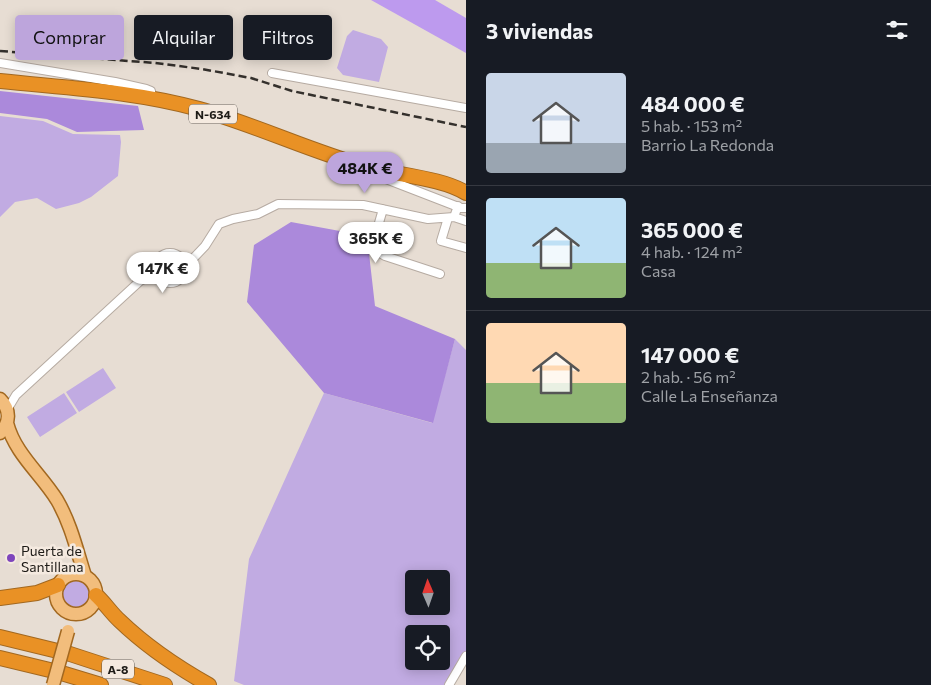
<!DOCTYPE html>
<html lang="es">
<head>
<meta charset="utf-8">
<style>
  :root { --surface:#171b24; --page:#242831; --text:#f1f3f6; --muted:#9ea1a6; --line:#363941; --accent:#bda5dc }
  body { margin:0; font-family:Commissioner,sans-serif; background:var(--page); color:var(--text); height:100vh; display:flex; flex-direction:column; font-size:19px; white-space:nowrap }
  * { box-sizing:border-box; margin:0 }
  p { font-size:16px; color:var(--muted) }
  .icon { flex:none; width:28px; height:28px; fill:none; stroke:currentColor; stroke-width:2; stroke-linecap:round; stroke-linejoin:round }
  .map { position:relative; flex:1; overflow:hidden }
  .drawer { display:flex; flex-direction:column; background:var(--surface); width:465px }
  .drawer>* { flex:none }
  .hud { position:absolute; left:15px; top:15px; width:375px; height:45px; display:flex; gap:10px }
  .needle { width:32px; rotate:358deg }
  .buttons { position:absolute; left:405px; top:570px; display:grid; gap:10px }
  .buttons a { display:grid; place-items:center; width:45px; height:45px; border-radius:5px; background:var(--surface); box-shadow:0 2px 12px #0003; font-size:25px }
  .price { position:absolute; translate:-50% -42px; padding:0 11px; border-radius:18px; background:#fff; color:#222; font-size:16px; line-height:32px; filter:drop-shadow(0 1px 2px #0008) }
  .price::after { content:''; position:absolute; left:50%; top:30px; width:15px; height:11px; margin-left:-8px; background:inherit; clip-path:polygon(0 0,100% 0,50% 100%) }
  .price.selected { background:var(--accent); color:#111 }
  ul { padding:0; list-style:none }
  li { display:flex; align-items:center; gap:15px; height:125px; padding:0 20px }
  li+li { border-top:1px solid var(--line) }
  li span { display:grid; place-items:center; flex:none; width:140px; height:100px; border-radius:5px; color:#555 }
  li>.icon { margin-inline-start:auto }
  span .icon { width:60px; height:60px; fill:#fffc; stroke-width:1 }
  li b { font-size:21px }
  h2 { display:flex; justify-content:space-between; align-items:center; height:60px; padding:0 20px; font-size:21px }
  .tag { padding:0 18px; border-radius:5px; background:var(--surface); box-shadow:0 2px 12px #0003; font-size:18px; line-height:45px }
  .tag.selected { background:var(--accent); color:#111 }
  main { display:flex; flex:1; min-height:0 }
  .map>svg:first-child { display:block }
  .green { fill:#c1abe2; fill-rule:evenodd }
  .forest { fill:#ab89db }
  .water { fill:#bd9aee }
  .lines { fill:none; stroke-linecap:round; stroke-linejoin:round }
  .street-casing { stroke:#b6aba2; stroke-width:10 }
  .primary-casing { stroke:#a26820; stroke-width:15 }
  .highway-casing { stroke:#a26820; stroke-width:16 }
  .street { stroke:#fff; stroke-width:8 }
  .primary { stroke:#f2bd7c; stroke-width:12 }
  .highway { stroke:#e99125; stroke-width:14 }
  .rail { stroke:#34302c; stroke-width:2.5; stroke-dasharray:8 4; stroke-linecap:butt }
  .primary-bridge-casing { stroke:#a26820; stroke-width:15; stroke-linecap:butt }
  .primary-bridge { stroke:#f2bd7c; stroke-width:12 }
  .poi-dot { fill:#7e45bc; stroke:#f5eae0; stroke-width:2 }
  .labels { text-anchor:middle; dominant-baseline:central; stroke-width:5; stroke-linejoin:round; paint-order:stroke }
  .shield { fill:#f5eae0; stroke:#5e5953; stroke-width:1 }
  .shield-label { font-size:12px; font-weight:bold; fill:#1e1b17 }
  .poi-label { font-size:14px; fill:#1e1b17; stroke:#f5eae0; text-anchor:start }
</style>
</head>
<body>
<main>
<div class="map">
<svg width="466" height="685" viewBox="0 0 466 685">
  <rect width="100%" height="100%" fill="#e7ddd3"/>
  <path class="green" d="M 353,30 L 381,39 L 388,47 L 379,82 L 343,75 L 337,68 L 347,36 Z
    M 0,116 L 43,121 L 73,134 L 120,135 L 121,142 L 118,176 L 91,197 L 79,203 L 56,209 L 37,198 L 15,202 L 0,217 Z
    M 455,339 L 466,350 L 466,661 L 454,685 L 244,685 L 234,681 L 249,559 L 324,393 L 432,423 ZM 414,579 L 441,579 L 441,606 L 414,606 ZM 414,634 L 441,634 L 441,661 L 414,661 Z
    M 103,368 L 116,388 L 79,412 L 66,392 Z
    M 64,393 L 77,413 L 40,437 L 27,417 Z
    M62 595a14 14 0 1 1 28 0a14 14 0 1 1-28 0Z"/>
  <path class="forest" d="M 0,91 L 138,106 L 144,130 L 77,132 L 47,119 L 0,113 Z
    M 291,222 L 367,236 L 375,306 L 455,339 L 433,423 L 324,393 L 247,302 L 254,245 Z"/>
  <path class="water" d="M 371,0 L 435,0 L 466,18 L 466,53 Z"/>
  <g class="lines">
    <defs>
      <path id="street" d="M 0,63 L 115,82 L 146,89 L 151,91 L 152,98
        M 272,73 L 466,108
        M 373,174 L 461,208 L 466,208
        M 383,209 L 374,240 L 375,250 L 385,256 L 440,274
        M 454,217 L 466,221
        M 448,218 L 441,241 L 466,248
        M155 268a15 15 0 1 1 30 0a15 15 0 1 1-30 0Z
        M 185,267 L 205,246 L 219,224 L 233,219 L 258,214 L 278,204 L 363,205 L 428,219 L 454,217 L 458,206
        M 7,410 L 16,395 L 140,281 L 155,273
        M 449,685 L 466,656"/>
      <path id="primary" d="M 0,399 C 11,410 10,423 0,433
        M 7,423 C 15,454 41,474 57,500 C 71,524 77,551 85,576
        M56 594a20 20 0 1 1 40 0a20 20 0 1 1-40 0Z"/>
      <path id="highway" d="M 0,81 C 66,88 134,91 199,109 C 256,125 310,151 367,167 C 396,175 443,178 466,193
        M 96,595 C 105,603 111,613 120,621 C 146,646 177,667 209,685
        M 0,598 L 37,593 L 58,585
        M 0,637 L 70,654 L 165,685
        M 0,658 L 58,672 L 101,685"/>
    </defs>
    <use href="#street" class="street-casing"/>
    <use href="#primary" class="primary-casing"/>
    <use href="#highway" class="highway-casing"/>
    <use href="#street" class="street"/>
    <use href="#primary" class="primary"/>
    <use href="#highway" class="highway"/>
    <path class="rail" d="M 0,51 L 155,63 L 202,69 L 251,78 L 292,91 L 466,127"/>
    <defs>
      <path id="primary-bridge" d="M 53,685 L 68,631"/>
    </defs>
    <use href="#primary-bridge" class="primary-bridge-casing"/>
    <use href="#primary-bridge" class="primary-bridge"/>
  </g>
  <circle class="poi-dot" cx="11" cy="558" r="5"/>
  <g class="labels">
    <g class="shield">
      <rect x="189" y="104.5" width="48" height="19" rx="4"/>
      <rect x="102" y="659.5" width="32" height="19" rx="4"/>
    </g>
    <g class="shield-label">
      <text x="213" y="114">N-634</text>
      <text x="118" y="669">A-8</text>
    </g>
    <g class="poi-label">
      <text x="21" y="550">Puerta de<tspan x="21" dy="16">Santillana</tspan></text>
    </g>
  </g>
</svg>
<div class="buttons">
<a><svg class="needle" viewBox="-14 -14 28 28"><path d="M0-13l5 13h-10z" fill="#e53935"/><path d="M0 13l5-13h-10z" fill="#9ea1a6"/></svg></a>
<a><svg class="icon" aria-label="locate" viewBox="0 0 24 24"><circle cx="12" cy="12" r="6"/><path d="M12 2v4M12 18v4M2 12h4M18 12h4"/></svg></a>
</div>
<b class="price selected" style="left:365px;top:194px">484K €</b>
<b class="price" style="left:376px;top:264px">365K €</b>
<b class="price" style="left:163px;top:294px">147K €</b>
<div class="hud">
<a class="tag selected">Comprar</a>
<a class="tag">Alquilar</a>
<a class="tag">Filtros</a>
</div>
</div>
<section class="drawer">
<h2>3 viviendas<svg class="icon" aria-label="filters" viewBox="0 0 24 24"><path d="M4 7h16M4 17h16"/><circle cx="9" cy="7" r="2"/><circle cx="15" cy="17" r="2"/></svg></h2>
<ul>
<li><span style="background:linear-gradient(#c9d6e8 70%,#9aa5b1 0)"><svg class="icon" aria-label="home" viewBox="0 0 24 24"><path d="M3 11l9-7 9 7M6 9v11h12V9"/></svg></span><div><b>484 000 €</b><p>5 hab. · 153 m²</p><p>Barrio La Redonda</p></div></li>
<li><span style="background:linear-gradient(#bfe0f5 65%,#8fb573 0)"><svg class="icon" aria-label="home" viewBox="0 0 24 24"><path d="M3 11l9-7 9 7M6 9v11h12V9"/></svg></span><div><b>365 000 €</b><p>4 hab. · 124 m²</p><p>Casa</p></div></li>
<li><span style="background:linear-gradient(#ffd9b3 60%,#8fb573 0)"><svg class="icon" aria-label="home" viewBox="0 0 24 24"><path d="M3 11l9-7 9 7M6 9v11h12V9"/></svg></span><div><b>147 000 €</b><p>2 hab. · 56 m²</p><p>Calle La Enseñanza</p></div></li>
</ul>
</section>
</main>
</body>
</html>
